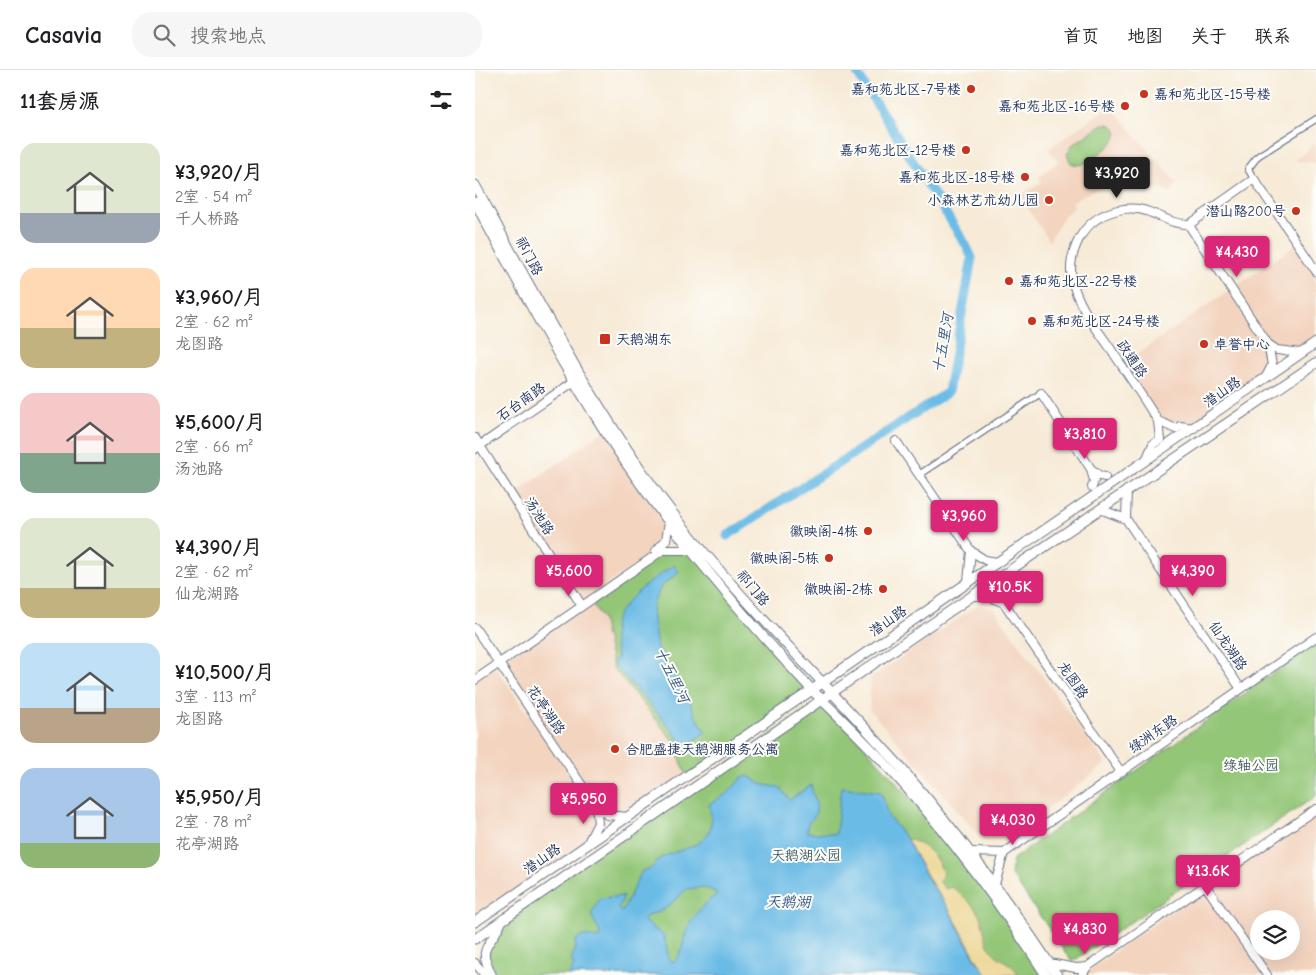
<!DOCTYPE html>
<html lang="zh">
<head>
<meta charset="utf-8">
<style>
  :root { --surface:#fff; --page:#f6f6f6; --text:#202124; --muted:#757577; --line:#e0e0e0; --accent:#db2777 }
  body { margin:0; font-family:"Comic Neue","LXGW WenKai TC",sans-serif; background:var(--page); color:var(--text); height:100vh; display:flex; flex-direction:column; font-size:19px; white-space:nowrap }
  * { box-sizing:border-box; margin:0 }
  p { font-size:16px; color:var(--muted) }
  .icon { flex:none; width:28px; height:28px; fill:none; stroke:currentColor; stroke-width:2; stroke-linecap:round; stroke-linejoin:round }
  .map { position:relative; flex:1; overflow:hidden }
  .panel { display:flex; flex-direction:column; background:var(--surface); width:475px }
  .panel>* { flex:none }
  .controls { position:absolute; left:775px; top:840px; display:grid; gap:10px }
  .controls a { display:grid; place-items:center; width:50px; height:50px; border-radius:50%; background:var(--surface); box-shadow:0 5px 20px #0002; font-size:25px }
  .price { position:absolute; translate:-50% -42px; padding:0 11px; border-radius:5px; background:var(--accent); color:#fff; font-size:16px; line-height:32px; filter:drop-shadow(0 1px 2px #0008) }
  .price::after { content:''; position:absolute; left:50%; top:30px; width:15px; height:11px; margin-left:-8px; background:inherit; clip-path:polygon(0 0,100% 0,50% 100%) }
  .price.active { background:#222; color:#fff }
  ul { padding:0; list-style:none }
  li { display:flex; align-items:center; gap:15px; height:125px; padding:0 20px }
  li span { display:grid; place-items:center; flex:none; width:140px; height:100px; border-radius:15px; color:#555 }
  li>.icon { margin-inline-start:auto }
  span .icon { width:60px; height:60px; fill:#fffc; stroke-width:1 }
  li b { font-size:21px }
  h2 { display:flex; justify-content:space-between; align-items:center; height:60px; padding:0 20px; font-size:21px }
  header { display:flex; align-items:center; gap:30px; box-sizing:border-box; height:70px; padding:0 25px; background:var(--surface); border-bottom:1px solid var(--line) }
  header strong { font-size:24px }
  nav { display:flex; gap:28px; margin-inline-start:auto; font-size:18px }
  .search { width:350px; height:45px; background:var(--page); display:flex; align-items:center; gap:12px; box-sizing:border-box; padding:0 18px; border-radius:20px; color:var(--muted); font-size:19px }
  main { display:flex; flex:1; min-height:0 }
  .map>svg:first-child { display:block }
  .built { fill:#f3d4bf; fill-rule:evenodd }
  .green { fill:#93c677; stroke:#577a6a }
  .sand { fill:#eeda9e; stroke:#84847e }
  .water { fill:#6bbbe6; stroke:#4375a2; fill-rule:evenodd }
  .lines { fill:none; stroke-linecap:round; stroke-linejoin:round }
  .river { stroke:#6bbbe6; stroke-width:9 }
  .street-casing { stroke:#687188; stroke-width:8 }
  .secondary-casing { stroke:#687188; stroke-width:10 }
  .primary-casing { stroke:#687188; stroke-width:11 }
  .street { stroke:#fff; stroke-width:5.5 }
  .secondary { stroke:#fff; stroke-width:8 }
  .primary { stroke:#fff; stroke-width:9 }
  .poi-dot { fill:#c8321e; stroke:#fdfcf7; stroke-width:2 }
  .labels { text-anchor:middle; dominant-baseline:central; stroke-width:4; stroke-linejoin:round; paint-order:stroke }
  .poi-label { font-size:14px; fill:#1b2f5e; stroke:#fdfcf7; text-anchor:end }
  .street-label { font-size:14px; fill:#1b2f5e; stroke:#fdfcf7 }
  .park-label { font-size:14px; fill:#3f5c66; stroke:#fdfcf7 }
  .water-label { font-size:15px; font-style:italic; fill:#335987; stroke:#fdfcf7 }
</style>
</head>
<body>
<header>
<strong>Casavia</strong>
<div class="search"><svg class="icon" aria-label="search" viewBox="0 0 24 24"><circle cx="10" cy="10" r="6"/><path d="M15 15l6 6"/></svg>搜索地点</div>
<nav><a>首页</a><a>地图</a><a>关于</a><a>联系</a></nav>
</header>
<main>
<section class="panel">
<h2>11套房源<svg class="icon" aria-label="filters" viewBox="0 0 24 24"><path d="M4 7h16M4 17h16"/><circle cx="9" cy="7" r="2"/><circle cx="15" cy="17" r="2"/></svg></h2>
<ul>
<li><span style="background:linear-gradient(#dfe7d0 70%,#9aa5b1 0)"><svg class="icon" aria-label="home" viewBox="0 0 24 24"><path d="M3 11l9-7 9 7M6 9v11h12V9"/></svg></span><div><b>¥3,920/月</b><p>2室 · 54 m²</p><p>千人桥路</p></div></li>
<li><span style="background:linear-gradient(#ffd9b3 60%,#c2b280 0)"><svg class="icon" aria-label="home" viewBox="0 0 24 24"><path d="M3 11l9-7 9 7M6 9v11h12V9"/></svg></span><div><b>¥3,960/月</b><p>2室 · 62 m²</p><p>龙图路</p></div></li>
<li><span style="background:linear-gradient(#f6c9c9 60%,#7fa58c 0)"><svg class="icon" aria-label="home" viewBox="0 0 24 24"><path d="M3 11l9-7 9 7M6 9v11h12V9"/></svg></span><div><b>¥5,600/月</b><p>2室 · 66 m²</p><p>汤池路</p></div></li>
<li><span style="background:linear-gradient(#dfe7d0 70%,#c2b280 0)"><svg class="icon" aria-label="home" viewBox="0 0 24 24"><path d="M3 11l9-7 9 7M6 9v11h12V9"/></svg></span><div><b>¥4,390/月</b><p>2室 · 62 m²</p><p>仙龙湖路</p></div></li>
<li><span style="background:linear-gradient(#bfe0f5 65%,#b9a48a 0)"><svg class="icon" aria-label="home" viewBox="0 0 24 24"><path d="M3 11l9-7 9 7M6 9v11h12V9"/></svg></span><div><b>¥10,500/月</b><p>3室 · 113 m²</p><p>龙图路</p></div></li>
<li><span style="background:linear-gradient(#a9c7e8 75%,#8fb573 0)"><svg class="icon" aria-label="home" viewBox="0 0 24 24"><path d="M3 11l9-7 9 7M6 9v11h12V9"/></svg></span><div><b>¥5,950/月</b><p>2室 · 78 m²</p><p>花亭湖路</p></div></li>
</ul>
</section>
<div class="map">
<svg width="841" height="905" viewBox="0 0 841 905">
  <rect width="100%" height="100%" fill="#fdfcf7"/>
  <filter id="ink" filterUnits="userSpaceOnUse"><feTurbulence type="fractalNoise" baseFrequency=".02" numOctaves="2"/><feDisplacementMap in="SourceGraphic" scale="10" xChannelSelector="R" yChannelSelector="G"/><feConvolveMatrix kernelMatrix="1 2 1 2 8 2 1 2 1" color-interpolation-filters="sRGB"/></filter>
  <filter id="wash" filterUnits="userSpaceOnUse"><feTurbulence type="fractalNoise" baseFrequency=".0096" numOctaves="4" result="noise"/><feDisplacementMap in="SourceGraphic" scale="20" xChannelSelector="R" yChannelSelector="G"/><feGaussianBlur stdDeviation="1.12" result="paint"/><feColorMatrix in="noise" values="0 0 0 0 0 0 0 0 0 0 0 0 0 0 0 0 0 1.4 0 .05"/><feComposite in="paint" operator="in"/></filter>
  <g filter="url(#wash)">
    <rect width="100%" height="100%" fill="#f7ebd7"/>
    <path class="built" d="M 635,36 L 702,113 L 696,123 L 676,116 L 658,114 L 626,118 L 604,127 L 597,133 L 599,137 L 589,146 L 574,171 L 545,126 L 567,112 L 564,107 L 583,92 L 573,79 Z
      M 841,72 L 841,93 L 820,91 Z
      M 822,174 L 841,201 L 841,273 L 826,283 L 793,275 L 797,286 L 791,308 L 719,358 L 683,351 L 646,295 Z
      M 130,360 L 194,452 L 183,479 L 105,533 L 37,426 Z
      M 115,530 L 127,548 L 138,598 L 197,669 L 212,706 L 153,747 L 132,745 L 24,593 Z
      M 503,535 L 518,538 L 631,694 L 532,769 L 509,771 L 394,639 L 396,608 Z
      M 20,596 L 120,742 L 123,753 L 114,770 L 0,847 L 0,610 Z
      M 841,739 L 841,905 L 607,905 ZM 784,849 L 816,849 L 816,881 L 784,881 Z"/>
    <path class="green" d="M 628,54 C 633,54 636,54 639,57 C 651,71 617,88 608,94 L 602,95 L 596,93 L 592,84 L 597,75 Z
      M 188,480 L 218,480 L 338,620 L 212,706 L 197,669 L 138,598 L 127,548 L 115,530 Z
      M 841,575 L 841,726 L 597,892 L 536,804 L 538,789 L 791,608 Z
      M 347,629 L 494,793 L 571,905 L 23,905 C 5,879 15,874 28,849 Z"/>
    <path class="sand" d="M 431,768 C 451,776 461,783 468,804 L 464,811 L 470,819 L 477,817 C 487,825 501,836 506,849 C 510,860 509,872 518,882 C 525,891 539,893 543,905 L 512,905 C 496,883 486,857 471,835 C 456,813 443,791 431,768 Z"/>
    <path class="water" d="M 199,495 L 204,502 L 186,516 L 178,534 L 177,542 L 182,579 L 189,587 L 191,597 L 209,617 L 221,647 L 231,662 L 208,678 L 198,661 L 138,593 L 142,588 C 141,579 138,567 139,558 C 140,534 181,507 199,495 Z
      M 273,706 L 289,715 L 304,717 L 315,730 L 336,715 C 339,731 348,741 333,753 L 332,762 L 361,764 L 366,717 L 406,722 L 413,746 L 431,768 L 458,818 L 471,835 L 500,888 L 512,905 L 94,905 L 99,895 L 96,890 L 101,877 L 100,871 L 107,866 L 125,868 L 124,860 L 116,845 L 125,828 L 149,826 L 143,839 L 147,842 L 167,801 C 183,797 177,794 186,788 C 203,778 232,779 236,754 C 237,748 235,740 234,734 L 253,723 L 267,707 ZM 228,817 L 241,822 L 241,825 C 229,833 218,846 212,859 C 207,871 209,884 198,892 L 194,889 L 189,866 L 169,851 L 170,847 L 190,839 L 212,819 Z"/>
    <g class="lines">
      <path class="river" d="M 252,466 L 473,322 L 497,188 L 491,175 L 380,0"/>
    </g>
  </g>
  <g filter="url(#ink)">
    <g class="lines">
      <defs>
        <path id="street" d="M 779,109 L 773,99 L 783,86 L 841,49
          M 445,404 L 566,323"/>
        <path id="secondary" d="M 713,154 L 793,274
          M 791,307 L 797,295 L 793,274 L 802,280 L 826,283
          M 566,323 L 616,399
          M 683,351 C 667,326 650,300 633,275 C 619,255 602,234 597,209 C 594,195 598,181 604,169 C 612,154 626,144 643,140 C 675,132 689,156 715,154 L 779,109 L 841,201
          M 0,368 L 107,536
          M 421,371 L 496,481
          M 0,379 L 104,308
          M 671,390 L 678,374 L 685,370 L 683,351 L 701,359 L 705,356 L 719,358
          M 617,417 L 619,411 L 616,399 L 625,406 L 630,407
          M 625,439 L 651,449 L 652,420
          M 651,449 L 766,619
          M 181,481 L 191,470 L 194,452
          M 493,512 L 496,481 L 510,490 L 522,492
          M 497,526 L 513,526 L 529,533 L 533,502
          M 529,533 L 646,702
          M 0,558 L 121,736 L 132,745 L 153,747
          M 0,610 L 188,480 L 218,480
          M 111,776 L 123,753 L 121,736
          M 497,782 L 529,783 L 520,814
          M 529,783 L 841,567
          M 730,815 L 792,905
          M 0,893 L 10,905
          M 574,893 L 601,898 L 612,897 L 607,905
          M 612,897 L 841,739
          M 17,905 C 0,875 17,877 28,849"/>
        <path id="primary" d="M 0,115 C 60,226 120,341 196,441 C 265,531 346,608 421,692 C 480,759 533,830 582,905
          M 0,132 C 56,237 117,353 190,447 C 236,507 286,566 338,621 C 363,646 389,670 413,697 C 472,761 524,832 571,905
          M 0,852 L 841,273
          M 0,869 L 497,526 L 841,293"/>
      </defs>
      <use href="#street" class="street-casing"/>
      <use href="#secondary" class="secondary-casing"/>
      <use href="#primary" class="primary-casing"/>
      <use href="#street" class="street"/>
      <use href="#secondary" class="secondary"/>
      <use href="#primary" class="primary"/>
    </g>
  </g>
  <g class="poi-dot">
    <circle cx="496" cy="19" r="5"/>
    <circle cx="669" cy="24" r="5"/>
    <circle cx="650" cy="36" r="5"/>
    <circle cx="491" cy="80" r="5"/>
    <circle cx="550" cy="107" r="5"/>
    <circle cx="574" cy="130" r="5"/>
    <circle cx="821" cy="141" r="5"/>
    <circle cx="534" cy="211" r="5"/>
    <circle cx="557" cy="251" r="5"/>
    <rect x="124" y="263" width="12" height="12" rx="2.5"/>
    <circle cx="729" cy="274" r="5"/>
    <circle cx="393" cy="461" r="5"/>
    <circle cx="354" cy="488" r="5"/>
    <circle cx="408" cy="519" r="5"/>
    <circle cx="140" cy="679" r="5"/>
  </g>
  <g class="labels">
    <g class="poi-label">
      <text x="486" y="19">嘉和苑北区-7号楼</text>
      <text x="679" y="24" text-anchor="start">嘉和苑北区-15号楼</text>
      <text x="640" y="36">嘉和苑北区-16号楼</text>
      <text x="481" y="80">嘉和苑北区-12号楼</text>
      <text x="540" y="107">嘉和苑北区-18号楼</text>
      <text x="564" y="130">小森林艺术幼儿园</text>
      <text x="811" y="141">潜山路200号</text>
      <text x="544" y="211" text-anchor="start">嘉和苑北区-22号楼</text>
      <text x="567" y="251" text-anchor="start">嘉和苑北区-24号楼</text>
      <text x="141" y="269" text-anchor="start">天鹅湖东</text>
      <text x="739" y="274" text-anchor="start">卓誉中心</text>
      <text x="383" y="461">徽映阁-4栋</text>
      <text x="344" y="488">徽映阁-5栋</text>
      <text x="398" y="519">徽映阁-2栋</text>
      <text x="150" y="679" text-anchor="start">合肥盛捷天鹅湖服务公寓</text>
    </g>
    <g class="street-label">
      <text transform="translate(54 186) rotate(62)">祁门路</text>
      <text transform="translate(657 289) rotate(56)">政通路</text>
      <text transform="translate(747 322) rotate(-35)">潜山路</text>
      <text transform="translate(46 332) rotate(-35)">石台南路</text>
      <text transform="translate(64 446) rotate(58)">汤池路</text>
      <text transform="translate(278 518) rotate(50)">祁门路</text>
      <text transform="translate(413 551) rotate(-35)">潜山路</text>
      <text transform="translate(753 576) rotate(56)">仙龙湖路</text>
      <text transform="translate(598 610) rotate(55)">龙图路</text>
      <text transform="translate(71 640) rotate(56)">花亭湖路</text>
      <text transform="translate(678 664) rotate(-35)">绿洲东路</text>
      <text transform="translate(67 789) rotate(-35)">潜山路</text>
    </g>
    <g class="park-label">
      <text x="776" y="695">绿轴公园</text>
      <text x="331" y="785">天鹅湖公园</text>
    </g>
    <g class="water-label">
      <text transform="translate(468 273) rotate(-80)">十五里河</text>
      <text transform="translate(197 605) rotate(64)">十五里河</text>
      <text x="313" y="832">天鹅湖</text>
    </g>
  </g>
</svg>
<div class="controls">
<a><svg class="icon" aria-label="layers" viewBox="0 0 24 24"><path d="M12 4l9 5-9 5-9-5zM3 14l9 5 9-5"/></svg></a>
</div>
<b class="price active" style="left:642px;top:129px">¥3,920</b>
<b class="price" style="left:762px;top:208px">¥4,430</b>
<b class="price" style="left:610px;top:390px">¥3,810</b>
<b class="price" style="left:489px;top:472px">¥3,960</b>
<b class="price" style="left:94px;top:527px">¥5,600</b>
<b class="price" style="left:718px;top:527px">¥4,390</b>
<b class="price" style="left:535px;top:543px">¥10.5K</b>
<b class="price" style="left:109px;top:755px">¥5,950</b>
<b class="price" style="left:538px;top:776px">¥4,030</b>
<b class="price" style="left:733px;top:827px">¥13.6K</b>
<b class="price" style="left:610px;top:885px">¥4,830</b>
</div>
</main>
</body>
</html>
